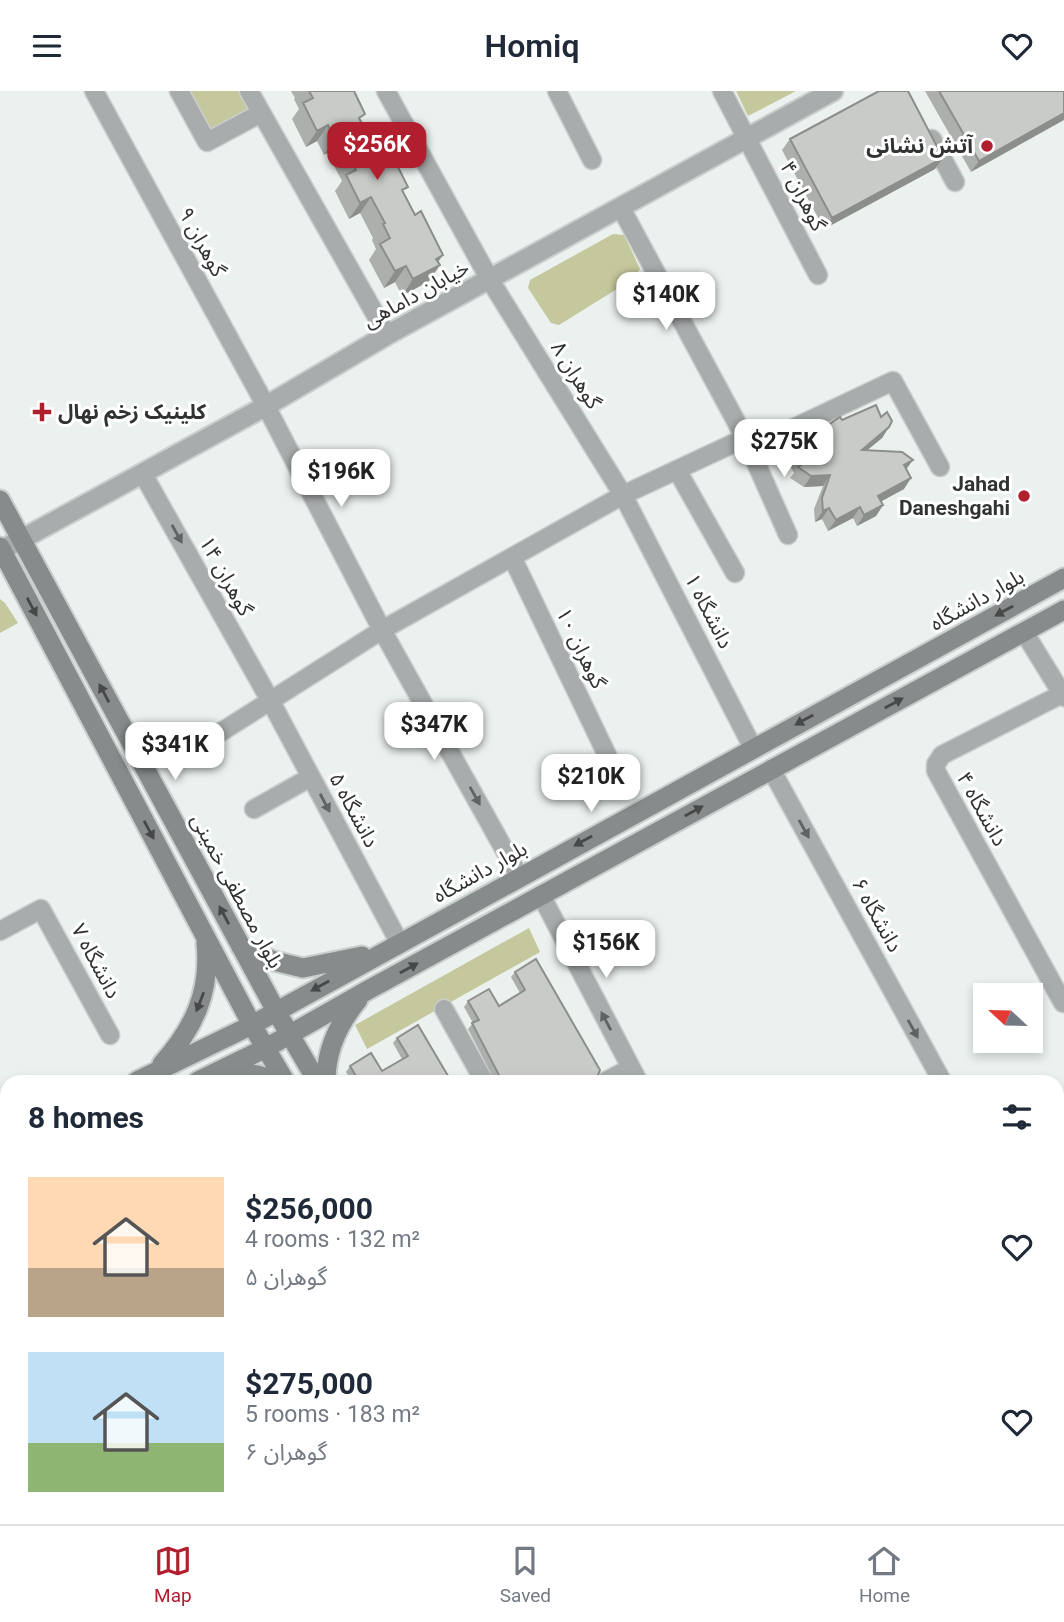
<!DOCTYPE html>
<html lang="en">
<head>
<meta charset="utf-8">
<style>
  :root { --surface:#fff; --page:#f2f2f3; --text:#1f2937; --muted:#747a83; --line:#e0e1e3; --accent:#b11e2d }
  body { margin:0; font-family:Roboto,"Noto Sans Arabic",sans-serif; background:var(--page); color:var(--text); height:100vh; display:flex; flex-direction:column; font-size:26px; white-space:nowrap }
  * { box-sizing:border-box; margin:0 }
  p { font-size:23px; color:var(--muted) }
  .icon { flex:none; width:38px; height:38px; fill:none; stroke:currentColor; stroke-width:2; stroke-linecap:round; stroke-linejoin:round }
  .map { position:relative; flex:1; overflow:hidden }
  .sheet { position:absolute; left:0px; top:984px; width:1064px; height:450px; display:flex; flex-direction:column; background:var(--surface); border-radius:21px 21px 0 0; box-shadow:0 4px 10px #0003 }
  .sheet>* { flex:none }
  .needle { width:46px; rotate:292deg }
  .controls { position:absolute; left:973px; top:892px; display:grid; gap:14px }
  .controls a { display:grid; place-items:center; width:70px; height:70px; border-radius:0px; background:var(--surface); box-shadow:0 4px 10px #0003; font-size:35px }
  .price { position:absolute; translate:-50% -60px; padding:0 16px; border-radius:14px; background:#fff; color:#222; font-size:23px; line-height:46px; filter:drop-shadow(0 2px 4px #0008) }
  .price::after { content:''; position:absolute; left:50%; top:42px; width:21px; height:16px; margin-left:-10px; background:inherit; clip-path:polygon(0 0,100% 0,50% 100%) }
  .price.selected { background:var(--accent); color:#fff }
  ul { padding:0; list-style:none }
  li { display:flex; align-items:center; gap:21px; height:175px; padding:0 28px }
  li span { display:grid; place-items:center; flex:none; width:196px; height:140px; border-radius:0px; color:#555 }
  li>.icon { margin-inline-start:auto }
  span .icon { width:84px; height:84px; fill:#fffc; stroke-width:1 }
  li b { font-size:30px }
  h2 { display:flex; justify-content:space-between; align-items:center; height:84px; padding:0 28px; font-size:30px }
  header { display:flex; justify-content:space-between; align-items:center; height:91px; padding:0 28px; background:var(--surface); font-size:32px; font-weight:600 }
  .tabs { display:flex; justify-content:space-around; align-items:center; height:98px; border-top:2px solid var(--line); background:var(--surface); font-size:19px; color:var(--muted) }
  .tabs a { display:grid; justify-items:center; gap:4px }
  .tabs .selected { color:var(--accent) }
  .map>svg:first-child { display:block }
  .green { fill:#c5c79c }
  .lines { fill:none; stroke-linecap:round; stroke-linejoin:round }
  .minor-casing { stroke:#c9cfcc; stroke-width:21 }
  .tertiary-casing { stroke:#c9cfcc; stroke-width:23 }
  .secondary-casing { stroke:#c9cfcc; stroke-width:23 }
  .minor { stroke:#a9acac; stroke-width:18 }
  .tertiary { stroke:#a9acac; stroke-width:19 }
  .secondary { stroke:#878b8b; stroke-width:19 }
  .wall { fill:#acafab }
  .shaded-wall { fill:#8c8e8b }
  .building { fill:#c8cbc7; stroke:#8c8e8b; stroke-width:2 }
  .oneway { fill:#606363 }
  .oneway2 { fill:#464948 }
  .poi-dot { fill:#b11e2d; stroke:#fff; stroke-width:2.5 }
  .labels { text-anchor:middle; dominant-baseline:central; stroke-width:6; stroke-linejoin:round; paint-order:stroke }
  .poi-label { font-size:21px; font-weight:bold; fill:#303332; stroke:#fff; text-anchor:end }
  .street-label { font-size:21px; fill:#303332; stroke:#fff }
</style>
</head>
<body>
<header><svg class="icon" aria-label="menu" viewBox="0 0 24 24"><path d="M4 6h16M4 12h16M4 18h16"/></svg>Homiq<svg class="icon" aria-label="heart" viewBox="0 0 24 24"><path d="M12 20l-8-8c-3-5 5-10 8-4 3-6 11-1 8 4z"/></svg></header>
<div class="map">
<svg width="1064" height="1433" viewBox="0 0 1064 1433">
  <rect width="100%" height="100%" fill="#ebf1ee"/>
  <path class="green" d="M 186,0 L 242,0 L 252,19 L 209,43 Z
    M 736,0 L 796,0 L 748,25 Z
    M 613,143 L 624,144 L 640,178 L 633,188 L 559,234 L 551,232 L 528,197 L 530,189 Z
    M 0,508 L 5,512 L 18,532 L 0,542 Z
    M 529,837 L 540,861 L 367,958 L 355,934 Z"/>
  <g class="lines">
    <defs>
      <path id="minor" d="M 94,0 L 266,315 L 382,539 L 519,785
        M 179,0 L 207,51 L 261,22
        M 249,0 L 387,244
        M 386,0 L 490,189 L 623,404 L 753,657
        M 557,0 L 592,69
        M 722,0 L 818,184
        M 932,48 L 955,91
        M 621,117 L 745,347 L 788,444
        M 677,379 L 735,482
        M 143,383 L 270,609 L 399,851
        M 513,468 L 608,666
        M 1024,541 L 1064,606
        M 1062,603 L 942,664 L 936,673 L 936,680 L 1063,912
        M 221,641 L 382,539 L 623,404 L 745,347 L 781,343 L 893,290 L 940,376
        M 771,678 L 942,990
        M 254,718 L 311,686
        M 541,804 L 638,990
        M 0,840 L 41,818 L 110,944
        M 444,918 L 484,990
        M 606,990 L 631,977
        M 0,1013 L 7,1026
        M 0,1270 L 7,1284
        M 80,1426 L 83,1433
        M 222,1426 L 225,1433
        M 795,1426 L 798,1433
        M 947,1426 L 950,1433
        M 823,1433 L 835,1426"/>
      <path id="tertiary" d="M 0,460 L 266,315 L 387,244 L 833,0
        M 1057,1109 L 1064,1105
        M 482,1431 L 507,1433
        M 427,1433 L 438,1426"/>
      <path id="secondary" d="M 0,409 L 276,920 L 317,990
        M 0,456 L 252,934 L 285,990
        M 241,856 L 274,870 L 303,877 L 362,865
        M 162,973 C 194,937 211,901 206,852
        M 221,985 C 239,981 257,981 273,990
        M 137,990 L 252,934 L 1064,487
        M 198,990 L 266,957 L 368,899 L 1064,519
        M 326,990 C 326,959 338,933 358,909
        M 0,1066 L 7,1062
        M 0,1097 L 7,1093
        M 525,1426 L 529,1433
        M 555,1426 L 559,1433"/>
    </defs>
    <use href="#minor" class="minor-casing"/>
    <use href="#tertiary" class="tertiary-casing"/>
    <use href="#secondary" class="secondary-casing"/>
    <use href="#minor" class="minor"/>
    <use href="#tertiary" class="tertiary"/>
    <use href="#secondary" class="secondary"/>
  </g>
  <path class="wall" d="M 291,0 L 354,0 L 360,30 L 372,52 L 403,103 L 438,171 L 429,190 L 402,205 L 395,191 L 384,197 L 369,169 L 376,158 L 372,149 L 373,147 L 360,122 L 349,128 L 335,100 L 342,90 L 327,62 L 324,64 L 317,50 L 306,56 L 292,28 L 299,18 L 294,8 L 295,7 Z
    M 925,0 L 1064,0 L 971,81 Z
    M 790,48 L 943,67 L 935,78 L 824,138 L 782,59 Z
    M 881,326 L 889,336 L 882,347 L 867,359 L 907,378 L 904,398 L 881,410 L 883,414 L 876,425 L 857,435 L 853,427 L 828,440 L 822,428 L 815,431 L 814,418 L 823,395 L 804,396 L 790,387 L 794,382 L 787,369 L 795,358 L 813,348 L 818,341 L 842,329 Z
    M 515,881 L 597,986 L 600,990 L 495,990 L 468,938 L 473,932 L 464,916 L 468,910 L 499,915 L 520,902 L 511,886 Z
    M 397,947 L 451,990 L 352,990 L 346,981 L 350,975 L 382,980 L 402,968 L 393,952 Z
    M 1012,1426 L 1057,1426 L 1064,1433 L 1015,1433 Z"/>
  <path class="shaded-wall" d="M 1064,22 L 1064,29 L 971,81 L 979,70 Z
    M 328,34 L 317,50 L 306,56 L 317,40 Z
    M 338,46 L 327,62 L 324,64 L 335,48 Z
    M 943,67 L 935,78 L 824,138 L 832,127 Z
    M 371,106 L 360,122 L 349,128 L 360,112 Z
    M 443,164 L 433,178 L 440,174 L 429,190 L 402,205 L 413,188 L 436,168 Z
    M 406,175 L 395,191 L 384,197 L 395,180 Z
    M 889,336 L 882,347 L 854,370 L 862,359 Z
    M 913,369 L 905,380 L 904,374 Z
    M 830,384 L 823,395 L 804,396 L 811,385 Z
    M 911,387 L 904,398 L 871,416 L 878,405 Z
    M 883,414 L 876,425 L 857,435 L 864,424 Z
    M 860,416 L 853,427 L 828,440 L 836,429 Z
    M 829,417 L 822,428 L 815,431 L 823,420 Z"/>
  <path class="building" d="M 309,0 L 354,0 L 365,23 L 359,27 L 372,52 L 374,51 L 377,57 L 386,52 L 408,96 L 402,99 L 415,124 L 421,120 L 443,164 L 436,168 L 440,174 L 413,188 L 406,175 L 395,180 L 380,153 L 390,147 L 383,133 L 385,132 L 371,106 L 360,112 L 346,84 L 356,79 L 338,46 L 335,48 L 328,34 L 317,40 L 303,12 L 313,7 Z
    M 879,0 L 908,0 L 943,67 L 832,127 L 790,48 Z
    M 939,0 L 1064,0 L 1064,22 L 979,70 Z
    M 876,314 L 881,326 L 887,321 L 892,330 L 889,336 L 862,359 L 902,361 L 913,369 L 904,374 L 911,387 L 878,405 L 883,414 L 864,424 L 860,416 L 836,429 L 829,417 L 823,420 L 822,407 L 830,384 L 811,385 L 798,376 L 803,373 L 795,358 L 820,344 L 818,341 L 840,326 L 842,329 Z
    M 536,868 L 600,979 L 597,986 L 600,990 L 502,990 L 472,932 L 479,929 L 468,910 L 489,898 L 499,915 L 525,899 L 515,881 Z
    M 418,934 L 451,990 L 359,990 L 350,975 L 371,962 L 382,980 L 408,965 L 397,947 Z
    M 1064,1142 L 1064,1433 L 1029,1433 L 1025,1426 L 1057,1426 L 1057,1146 Z"/>
  <defs><path id="oneway-solid" d="M-6-.8H1V-3.2L6.5 0L1 3.2V.8H-6Z" transform="scale(1.75)"/></defs>
  <g class="oneway">
    <use href="#oneway-solid" transform="translate(177 443) rotate(61)"/>
    <use href="#oneway-solid" transform="translate(475 705) rotate(61)"/>
    <use href="#oneway-solid" transform="translate(325 712) rotate(62)"/>
    <use href="#oneway-solid" transform="translate(804 738) rotate(61)"/>
    <use href="#oneway-solid" transform="translate(606 930) rotate(-118)"/>
    <use href="#oneway-solid" transform="translate(913 938) rotate(61)"/>
  </g>
  <g class="oneway2">
    <use href="#oneway-solid" transform="translate(32 516) rotate(62)"/>
    <use href="#oneway-solid" transform="translate(1004 520) rotate(151)"/>
    <use href="#oneway-solid" transform="translate(104 602) rotate(-118)"/>
    <use href="#oneway-solid" transform="translate(894 612) rotate(-29)"/>
    <use href="#oneway-solid" transform="translate(804 629) rotate(151)"/>
    <use href="#oneway-solid" transform="translate(694 720) rotate(-29)"/>
    <use href="#oneway-solid" transform="translate(149 739) rotate(62)"/>
    <use href="#oneway-solid" transform="translate(583 750) rotate(151)"/>
    <use href="#oneway-solid" transform="translate(224 824) rotate(-118)"/>
    <use href="#oneway-solid" transform="translate(409 877) rotate(-29)"/>
    <use href="#oneway-solid" transform="translate(320 895) rotate(151)"/>
    <use href="#oneway-solid" transform="translate(200 911) rotate(111)"/>
  </g>
  <g class="poi-dot">
    <circle cx="987" cy="55" r="7"/>
    <path d="M38.5 310.5h7v7h7v7h-7v7h-7v-7h-7v-7h7z"/>
    <circle cx="1024" cy="405" r="7"/>
  </g>
  <g class="labels">
    <g class="poi-label">
      <text x="973" y="55">آتش نشانی</text>
      <text x="58" y="321" text-anchor="start">کلینیک زخم نهال</text>
      <text x="1010" y="393">Jahad<tspan x="1010" dy="24">Daneshgahi</tspan></text>
    </g>
    <g class="street-label">
      <text transform="translate(803 105) rotate(63)">گوهران ۴</text>
      <text transform="translate(202 151) rotate(61)">گوهران ۹</text>
      <text transform="translate(416 203) rotate(-29)">خیابان داماهی</text>
      <text transform="translate(576 284) rotate(58)">گوهران ۸</text>
      <text transform="translate(226 485) rotate(61)">گوهران ۱۴</text>
      <text transform="translate(977 509) rotate(-29)">بلوار دانشگاه</text>
      <text transform="translate(709 520) rotate(63)">دانشگاه ۱</text>
      <text transform="translate(581 557) rotate(64)">گوهران ۱۰</text>
      <text transform="translate(982 718) rotate(61)">دانشگاه ۴</text>
      <text transform="translate(354 719) rotate(62)">دانشگاه ۵</text>
      <text transform="translate(480 781) rotate(-29)">بلوار دانشگاه</text>
      <text transform="translate(237 800) rotate(62)">بلوار مصطفی خمینی</text>
      <text transform="translate(877 824) rotate(61)">دانشگاه ۶</text>
      <text transform="translate(96 870) rotate(62)">دانشگاه ۷</text>
    </g>
  </g>
</svg>
<div class="controls">
<a><svg class="needle" viewBox="-14 -14 28 28"><path d="M0-13l5 13h-10z" fill="#e53935"/><path d="M0 13l5-13h-10z" fill="#747a83"/></svg></a>
</div>
<b class="price selected" style="left:377px;top:91px">$256K</b>
<b class="price" style="left:666px;top:241px">$140K</b>
<b class="price" style="left:784px;top:388px">$275K</b>
<b class="price" style="left:341px;top:418px">$196K</b>
<b class="price" style="left:434px;top:671px">$347K</b>
<b class="price" style="left:175px;top:691px">$341K</b>
<b class="price" style="left:591px;top:723px">$210K</b>
<b class="price" style="left:606px;top:889px">$156K</b>
<section class="sheet">
<h2>8 homes<svg class="icon" aria-label="filters" viewBox="0 0 24 24"><path d="M4 7h16M4 17h16"/><circle cx="9" cy="7" r="2"/><circle cx="15" cy="17" r="2"/></svg></h2>
<ul>
<li><span style="background:linear-gradient(#ffd9b3 65%,#b9a48a 0)"><svg class="icon" aria-label="home" viewBox="0 0 24 24"><path d="M3 11l9-7 9 7M6 9v11h12V9"/></svg></span><div><b>$256,000</b><p>4 rooms · 132 m²</p><p>گوهران ۵</p></div><svg class="icon" aria-label="heart" viewBox="0 0 24 24"><path d="M12 20l-8-8c-3-5 5-10 8-4 3-6 11-1 8 4z"/></svg></li>
<li><span style="background:linear-gradient(#bfe0f5 65%,#8fb573 0)"><svg class="icon" aria-label="home" viewBox="0 0 24 24"><path d="M3 11l9-7 9 7M6 9v11h12V9"/></svg></span><div><b>$275,000</b><p>5 rooms · 183 m²</p><p>گوهران ۶</p></div><svg class="icon" aria-label="heart" viewBox="0 0 24 24"><path d="M12 20l-8-8c-3-5 5-10 8-4 3-6 11-1 8 4z"/></svg></li>
</ul>
</section>
</div>
<nav class="tabs">
<a class="selected"><svg class="icon" aria-label="map" viewBox="0 0 24 24"><path d="M3 6l6-2 6 2 6-2v14l-6 2-6-2-6 2zM9 4v14M15 6v14"/></svg>Map</a>
<a><svg class="icon" aria-label="saved" viewBox="0 0 24 24"><path d="M7 4h10v16l-5-4-5 4z"/></svg>Saved</a>
<a><svg class="icon" aria-label="home" viewBox="0 0 24 24"><path d="M3 11l9-7 9 7M6 9v11h12V9"/></svg>Home</a>
</nav>
</body>
</html>
